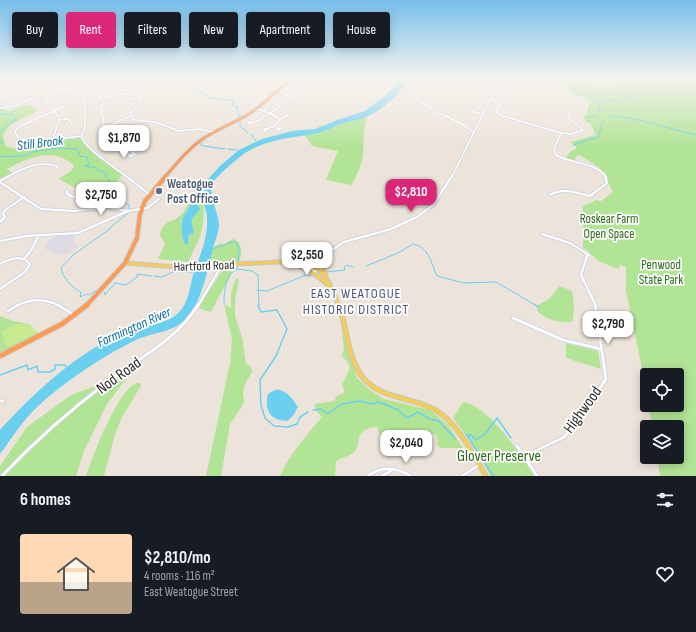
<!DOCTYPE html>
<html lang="en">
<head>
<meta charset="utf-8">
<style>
  :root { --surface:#171b24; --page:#242831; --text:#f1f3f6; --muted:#9ea1a6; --line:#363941; --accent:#db2777 }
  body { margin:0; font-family:"Sofia Sans Condensed",sans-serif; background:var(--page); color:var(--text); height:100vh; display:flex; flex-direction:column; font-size:15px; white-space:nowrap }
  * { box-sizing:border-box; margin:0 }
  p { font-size:13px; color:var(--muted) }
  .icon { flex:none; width:22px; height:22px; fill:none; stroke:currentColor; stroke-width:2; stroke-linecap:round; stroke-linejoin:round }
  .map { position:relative; height:476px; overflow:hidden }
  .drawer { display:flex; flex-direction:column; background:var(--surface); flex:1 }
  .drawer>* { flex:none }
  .banner { position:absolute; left:12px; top:12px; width:400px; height:36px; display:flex; gap:8px }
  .controls { position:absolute; left:640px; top:368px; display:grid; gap:8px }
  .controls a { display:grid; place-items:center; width:44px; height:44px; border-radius:4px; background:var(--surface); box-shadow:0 2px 10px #0003; font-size:20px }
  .price { position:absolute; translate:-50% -34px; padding:0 9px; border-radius:8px; background:#fff; color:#222; font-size:13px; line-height:26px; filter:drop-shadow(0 1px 2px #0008) }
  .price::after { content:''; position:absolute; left:50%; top:24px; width:12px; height:9px; margin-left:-6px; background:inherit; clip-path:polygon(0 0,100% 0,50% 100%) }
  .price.active { background:var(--accent); color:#fff }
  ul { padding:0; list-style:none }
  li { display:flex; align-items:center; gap:12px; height:100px; padding:0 20px }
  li+li { border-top:1px solid var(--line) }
  li span { display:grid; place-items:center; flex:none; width:112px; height:80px; border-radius:4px; color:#555 }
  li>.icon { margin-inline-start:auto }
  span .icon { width:48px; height:48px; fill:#fffc; stroke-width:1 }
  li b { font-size:17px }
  h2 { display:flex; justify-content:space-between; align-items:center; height:48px; padding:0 20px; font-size:17px }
  .chip { padding:0 14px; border-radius:4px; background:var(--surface); box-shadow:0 2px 10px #0003; font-size:14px; line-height:36px }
  .chip.active { background:var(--accent); color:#fff }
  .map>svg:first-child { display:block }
  .industrial { fill:#dedbe4 }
  .green { fill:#b2e496; fill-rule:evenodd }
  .pitch { fill:#c7eb91 }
  .water { fill:#6bcff0 }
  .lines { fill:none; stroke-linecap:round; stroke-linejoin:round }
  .stream-far1 { stroke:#6bcff0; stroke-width:1 }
  .stream { stroke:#6bcff0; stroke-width:1.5 }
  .minor-far2-casing { stroke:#d0d4e2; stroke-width:3 }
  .minor-far1-casing { stroke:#d0d4e2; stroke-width:4 }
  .minor-casing { stroke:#d0d4e2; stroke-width:4.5 }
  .major-far1-casing { stroke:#c7c7c7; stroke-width:5 }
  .major-casing { stroke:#c7c7c7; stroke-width:6 }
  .highway-far2-casing { stroke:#c7c7c7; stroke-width:4 }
  .highway-far1-casing { stroke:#c7c7c7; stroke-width:5.5 }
  .highway-casing { stroke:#c7c7c7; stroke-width:6 }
  .minor-far2 { stroke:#fff; stroke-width:1.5 }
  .minor-far1 { stroke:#fff; stroke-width:2 }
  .minor { stroke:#fff; stroke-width:2.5 }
  .major-far1 { stroke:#f3cc59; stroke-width:3 }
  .major { stroke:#f3cc59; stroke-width:4 }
  .highway-far2 { stroke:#ff9a52; stroke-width:2.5 }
  .highway-far1 { stroke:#ff9a52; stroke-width:3.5 }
  .highway { stroke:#ff9a52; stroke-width:4.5 }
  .service-dot { fill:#5c6f8a; stroke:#fff; stroke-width:1.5 }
  .labels { text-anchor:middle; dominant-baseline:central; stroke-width:3.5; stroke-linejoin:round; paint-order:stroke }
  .service-label { font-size:13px; font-weight:bold; fill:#4e5e75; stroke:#fff; text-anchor:start }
  .park-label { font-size:13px; fill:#2a6718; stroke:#fff }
  .street-label { font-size:13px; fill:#292929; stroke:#fff }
  .water-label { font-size:14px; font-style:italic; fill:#0b6c9b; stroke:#fff }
  .neighbourhood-label { font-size:14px; letter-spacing:1px; fill:#49537a; stroke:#fff }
  .near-street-label { font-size:16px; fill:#292929; stroke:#fff }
  .near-park-label { font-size:16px; fill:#2a6718; stroke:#fff }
</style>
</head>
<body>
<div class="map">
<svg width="696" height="476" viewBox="0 0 696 476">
  <rect width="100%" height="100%" fill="#ece4da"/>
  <path class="industrial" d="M 62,234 L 74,234 L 74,241 L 77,247 L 75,250 L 62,256 L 45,249 L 45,246 L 50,239 Z"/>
  <path class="green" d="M 542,79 L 582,79 L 609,88 L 613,79 L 696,79 L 696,476 L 660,476 L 657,457 L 677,457 L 677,427 L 652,427 L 649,405 L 677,405 L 677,375 L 647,375 L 647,393 L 626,291 L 626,267 L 620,265 L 619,269 L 600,262 L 583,247 L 583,206 L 596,200 L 601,201 L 613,192 L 601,169 L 580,155 L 576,156 L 575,161 L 565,159 L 570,152 L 577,148 L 571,142 L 596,135 L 591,124 L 586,122 L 583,114 L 586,115 L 590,101 L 566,90 L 568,88 Z
    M 26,105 L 30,106 L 38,111 L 10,125 L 3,136 L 6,146 C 17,151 30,149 41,145 L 42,141 L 80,138 L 95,155 L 122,175 L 110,190 L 116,197 L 116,199 L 107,205 L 98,206 L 97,201 L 95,199 L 59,179 L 72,170 L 74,166 C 55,146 27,158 7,169 L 12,173 L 2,179 L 0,178 L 0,109 L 10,111 Z
    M 367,117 C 363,130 364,142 363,155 C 362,165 356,176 352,185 L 326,180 L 338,151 L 312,146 L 305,135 L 315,134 L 343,123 Z
    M 197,192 C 207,199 204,225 200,236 C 197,245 192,253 188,262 L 158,259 L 165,244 L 160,235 C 163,218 177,223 184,211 C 188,204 192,198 197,192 ZM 193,201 L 196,202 L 199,212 C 189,216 191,225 194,233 L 190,234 L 188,244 L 185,245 L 181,222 C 183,217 190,204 193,201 Z
    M 233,239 C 242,241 243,254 239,261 L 237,262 L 211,312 L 198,308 L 227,263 L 210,263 L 213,247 L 221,243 L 223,245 Z
    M 236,278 L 239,280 L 235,300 L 235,316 L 242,337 L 246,364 L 251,367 L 252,372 L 245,384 L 243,392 L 244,401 L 241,408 L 230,424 L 221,476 L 206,476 L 230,363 L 232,339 L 224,304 L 231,308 L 231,293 Z
    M 560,286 L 572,291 C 574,297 575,316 572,322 C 558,322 548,321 537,311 L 538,305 L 549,299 Z
    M 0,316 L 13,321 L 29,324 L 39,334 L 0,354 Z
    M 341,324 L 357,378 L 370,390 L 384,399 L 430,410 L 448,425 L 463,448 L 441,448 L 438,446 L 436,435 L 418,429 L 415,430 L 410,442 L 405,444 L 398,435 L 390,438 L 380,436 L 377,427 C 352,429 364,442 353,453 C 348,457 341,457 336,462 L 335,476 L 280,476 C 283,471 284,466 287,462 C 297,446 310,431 322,417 L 316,411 L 315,404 L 334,401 L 337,396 L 345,392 L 342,385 L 350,368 L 347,361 L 341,356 L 344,350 Z
    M 566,343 L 598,351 L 601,369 L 566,358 Z
    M 118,371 L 127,378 L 107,404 L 84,451 L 76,476 L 0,476 L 0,466 L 27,427 L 71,395 L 93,387 Z
    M 137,383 L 141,383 L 141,386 L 122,417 L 115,434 L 104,476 L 86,476 C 93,456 118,389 137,383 Z
    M 463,402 C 489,406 521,454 534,476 L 491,476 L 468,438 L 453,418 Z"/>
  <path class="pitch" d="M 19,324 C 28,324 34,325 37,333 L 9,347 L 5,344 L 2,332 L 10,327 Z"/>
  <path class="water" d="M 400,79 L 409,79 C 401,93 381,111 366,117 C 359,120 350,121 343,123 C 333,127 324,132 314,134 C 290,138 261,140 241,156 C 234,162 217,175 213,183 C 207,195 220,214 219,227 C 218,234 215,241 213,248 C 209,266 202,297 192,311 C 176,335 156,330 134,341 C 103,356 63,383 38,406 C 23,420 12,438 0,454 L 0,430 C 31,396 68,361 110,339 C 117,336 125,332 132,330 C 149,324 173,324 183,307 C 190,296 190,284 194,272 C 200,255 208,238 207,219 C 207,208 200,198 201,187 L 220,166 L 239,150 L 262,139 L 292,131 L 315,129 L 337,120 L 365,111 L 387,94 Z
    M 193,201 L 197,203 L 200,210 C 189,221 191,218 194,233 L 189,235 L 188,244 L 186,245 C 182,241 181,227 182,220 C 182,219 192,202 193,201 Z
    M 275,390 C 285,388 293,399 298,407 L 293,416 L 287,421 C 270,421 264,410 268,394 Z"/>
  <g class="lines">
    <path class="stream-far1" d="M 161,79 L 167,79
      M 179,79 L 187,82 L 187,85 C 195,86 197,92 205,93 L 207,97 L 234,101 L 232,105 L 238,107 L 237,110 L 240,115 L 237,118 L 238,119
      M 551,79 L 601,102 L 598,111
      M 601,101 C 615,103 636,96 642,83
      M 0,105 L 2,107
      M 611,116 L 635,119 L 696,135
      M 587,118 L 596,115
      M 240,121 L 240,126 L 248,133
      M 0,133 L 2,129 L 16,119 L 13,115 L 1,114 L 2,109
      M 251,134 L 256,141
      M 0,136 L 0,137
      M 0,140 L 2,142 L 0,143
      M 201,142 L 201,145 L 204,146 L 225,149
      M 573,145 L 598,137 L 603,120
      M 228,149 L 237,150
      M 0,156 L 10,157 L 28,155 L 32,152 L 59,148 L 77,149 L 80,156 L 87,157 L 89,165 L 85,166 L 90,168 L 93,166 L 102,172 L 105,171 L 107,173 L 105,176 L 109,179 L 109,189 L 114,192 L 112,195 L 129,205 L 129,209
      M 111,227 L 128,213
      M 212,249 L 235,241 L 239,248 L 238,262
      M 366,266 L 398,253 L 413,244 C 429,247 431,263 437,276 L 464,283 L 496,282 L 537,306
      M 237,267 L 236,269 L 252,271 L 258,275 L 259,306
      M 327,272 L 345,270 L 344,267 L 347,265 L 353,267
      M 154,276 L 162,277 L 173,272 L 195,272
      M 257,290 L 267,291 L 306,275 L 315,276
      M 98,291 L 97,290 L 89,295 L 87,294 L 80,297 L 81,292 C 73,289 62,277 61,268 L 73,255 L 111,228
      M 104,292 L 105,295 L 115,283 L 126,285 L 137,277 L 137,274 L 152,276
      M 224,304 C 224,291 225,277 236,269"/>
    <path class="stream" d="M 258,305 L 261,312 L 277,310 L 287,329 L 276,356 L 260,380 L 261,405 L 265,418 L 274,426 L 288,427 L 297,424 L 300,417 L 308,412
      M 535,305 L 538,307
      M 0,375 L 27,365 L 28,370 L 37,366 L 38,372 L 50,372 L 55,369 L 55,365 L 65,365 L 68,369
      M 313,410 L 321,409 L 327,414 L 342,404 L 359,401 L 372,404 L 379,402 L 398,410 L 407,418 L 418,412 L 430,419 L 439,421 L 455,439
      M 466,434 L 493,476
      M 469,437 L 470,434 L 476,440 L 485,434 L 497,418 L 511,438"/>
    <defs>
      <path id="minor-far2" d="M 8,79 L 17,83 L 16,86
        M 45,79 L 52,85 L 82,96 C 85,105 86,117 85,127 C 85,130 82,133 82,136 C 81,146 119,170 127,177
        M 76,79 L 83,81 L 94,79
        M 128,79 L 140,83 C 148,96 139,102 131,113 L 133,119 L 141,121 L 155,122 L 179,131 L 200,129 L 213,132
        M 410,79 C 410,84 410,89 413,94 C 423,109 458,119 474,132
        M 497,79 L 508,84
        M 269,83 L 276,79
        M 70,86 L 81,87 L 107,82 L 100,83
        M 123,90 L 133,93 L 131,95 L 121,93 L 120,91 Z
        M 124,94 L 122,98 L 124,100 L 141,98
        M 82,95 L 117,86 L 128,80
        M 271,96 L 284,100 L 288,94
        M 106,97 L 104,95 L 98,97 L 101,99 L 121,93
        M 59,99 L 66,103 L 65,106 L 18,127 L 15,132 C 18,139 21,142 29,142 L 82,136
        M 491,99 L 500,103 L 500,106 L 496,112 L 503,116 L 561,133 L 572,134 L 583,130
        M 0,100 L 13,95 L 28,93 L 34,97 L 18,105 L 0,108
        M 249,101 L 250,103 L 260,106
        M 274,103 L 281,106
        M 257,109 L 269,113
        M 465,109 L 481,114
        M 103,111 L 107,107 L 106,103 L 101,105 L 104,124 L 103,128 C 113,126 121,119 131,116
        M 264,111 L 268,108
        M 270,113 L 280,119
        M 568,113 L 568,117 L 582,129
        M 280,119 L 290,114
        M 59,120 L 68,119 L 72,124
        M 250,122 L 251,123 L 249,124 L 248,123 Z
        M 251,123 L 262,119 L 293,97 L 270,85 L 265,79
        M 103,128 L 103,133 L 123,151
        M 279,128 L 281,129 L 278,130 L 277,129 Z
        M 264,129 L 266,129 L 267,130 L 264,131 Z
        M 266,129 L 275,126 L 280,119
        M 561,133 L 554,149 L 556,155 C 571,164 596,162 606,177
        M 53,139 L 59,120 L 55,111 L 44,101 L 47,97 L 71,86 L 71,83 L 63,79
        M 127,149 L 135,154 L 131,156 L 123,151 Z
        M 7,177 C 22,169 38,160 56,166 L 58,169
        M 452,177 L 489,102 L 503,87 L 520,79"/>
      <path id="minor-far1" d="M 126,176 L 150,195
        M 0,181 L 9,176
        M 0,182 L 41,209 L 74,211 L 108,207 L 127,211
        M 67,191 L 67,194 L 84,201 L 84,209
        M 550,195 C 563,187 576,193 590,196 L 607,183 L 605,176
        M 0,222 L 5,217 L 3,214 L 4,211 L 24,197
        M 542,234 L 570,243 L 589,255 L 587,256 L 581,275 L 596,306
        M 0,241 L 26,236 L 78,233 L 128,211 L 147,208 L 159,199
        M 323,256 L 321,268 L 314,272 L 312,268 Z
        M 323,256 L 344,242 L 391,229 L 417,217 L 434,204 L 452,176
        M 24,259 L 32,249 L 39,235
        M 0,264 C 10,259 22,254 30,264 L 25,272 L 0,289
        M 16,306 C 31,298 45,298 60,306
        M 198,306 L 222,265"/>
      <path id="minor" d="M 58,305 L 74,315
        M 8,311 L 18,305
        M 513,318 L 563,340 L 601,349
        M 0,401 L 3,401
        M 517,446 L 537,476
        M 525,456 L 564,437 L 578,421 L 606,379 L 595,305
        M 2,476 C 34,442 69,411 106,383 C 138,358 176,341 198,305
        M 368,476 C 382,465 396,467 411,476
        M 382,476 L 394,469
        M 462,476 L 479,465"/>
      <path id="major-far1" d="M 125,263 L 178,267 L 296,261 C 324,265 330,282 339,306
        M 287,263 C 306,266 317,275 331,288
        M 322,265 L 326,275"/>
      <path id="major" d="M 339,305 C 347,327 347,355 361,375 C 378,400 413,396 437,411 C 460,426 472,453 486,476"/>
      <path id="highway-far2" d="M 165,177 C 177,163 189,148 204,138 C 219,128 237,122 252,112 C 267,101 278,89 293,79"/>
      <path id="highway-far1" d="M 86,306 L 125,263 L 137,238 L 140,214 L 145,201 L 166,176"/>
      <path id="highway" d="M 0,356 L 62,324 L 87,305"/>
    </defs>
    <use href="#minor-far2" class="minor-far2-casing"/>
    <use href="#minor-far1" class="minor-far1-casing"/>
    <use href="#minor" class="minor-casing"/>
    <use href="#major-far1" class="major-far1-casing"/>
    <use href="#major" class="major-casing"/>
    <use href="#highway-far2" class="highway-far2-casing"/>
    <use href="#highway-far1" class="highway-far1-casing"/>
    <use href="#highway" class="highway-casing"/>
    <use href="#minor-far2" class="minor-far2"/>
    <use href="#minor-far1" class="minor-far1"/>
    <use href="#minor" class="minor"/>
    <use href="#major-far1" class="major-far1"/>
    <use href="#major" class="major"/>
    <use href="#highway-far2" class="highway-far2"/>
    <use href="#highway-far1" class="highway-far1"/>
    <use href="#highway" class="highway"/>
  </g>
  <linearGradient id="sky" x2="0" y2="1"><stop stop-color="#76bfeb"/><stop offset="0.54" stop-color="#f6f3ee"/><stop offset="1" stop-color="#f6f3ee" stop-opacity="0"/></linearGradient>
  <rect width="696" height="146" fill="url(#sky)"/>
  <circle class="service-dot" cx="159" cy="191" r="4"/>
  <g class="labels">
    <g class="service-label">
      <text x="167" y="184">Weatogue<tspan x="167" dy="15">Post Office</tspan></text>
    </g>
    <g class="park-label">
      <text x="609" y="219">Roskear Farm<tspan x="609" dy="15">Open Space</tspan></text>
      <text x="661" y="265">Penwood<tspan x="661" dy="15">State Park</tspan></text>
    </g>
    <g class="street-label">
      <text transform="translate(204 266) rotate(-2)">Hartford Road</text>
    </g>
    <g class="water-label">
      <text transform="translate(40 143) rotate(-7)">Still Brook</text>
      <text transform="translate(134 327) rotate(-24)">Farmington River</text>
    </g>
    <g class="neighbourhood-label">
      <text x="356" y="293">EAST WEATOGUE<tspan x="356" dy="16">HISTORIC DISTRICT</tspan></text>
    </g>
    <g class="near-street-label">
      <text transform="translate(119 376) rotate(-36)">Nod Road</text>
      <text transform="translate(583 410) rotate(-54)">Highwood</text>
    </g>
    <g class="near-park-label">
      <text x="499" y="456">Glover Preserve</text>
    </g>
  </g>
</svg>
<div class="controls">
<a><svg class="icon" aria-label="locate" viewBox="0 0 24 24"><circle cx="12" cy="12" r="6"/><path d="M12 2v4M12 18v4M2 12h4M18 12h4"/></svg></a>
<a><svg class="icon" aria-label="layers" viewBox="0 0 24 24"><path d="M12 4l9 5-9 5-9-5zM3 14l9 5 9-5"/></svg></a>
</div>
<b class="price" style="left:124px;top:159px">$1,870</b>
<b class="price active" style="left:411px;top:213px">$2,810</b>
<b class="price" style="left:101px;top:216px">$2,750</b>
<b class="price" style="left:307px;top:276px">$2,550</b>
<b class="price" style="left:608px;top:345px">$2,790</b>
<b class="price" style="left:406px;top:464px">$2,040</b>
<div class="banner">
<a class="chip">Buy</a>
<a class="chip active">Rent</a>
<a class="chip">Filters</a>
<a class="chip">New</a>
<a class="chip">Apartment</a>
<a class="chip">House</a>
</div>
</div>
<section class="drawer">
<h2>6 homes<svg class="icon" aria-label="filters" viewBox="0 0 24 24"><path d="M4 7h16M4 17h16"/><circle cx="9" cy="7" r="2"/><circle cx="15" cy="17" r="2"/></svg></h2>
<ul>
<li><span style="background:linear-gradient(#ffd9b3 60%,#b9a48a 0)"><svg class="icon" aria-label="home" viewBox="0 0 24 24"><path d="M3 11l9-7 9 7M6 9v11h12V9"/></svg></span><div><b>$2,810/mo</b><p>4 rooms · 116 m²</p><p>East Weatogue Street</p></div><svg class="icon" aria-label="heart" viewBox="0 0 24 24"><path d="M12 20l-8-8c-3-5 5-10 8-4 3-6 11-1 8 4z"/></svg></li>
</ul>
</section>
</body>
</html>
